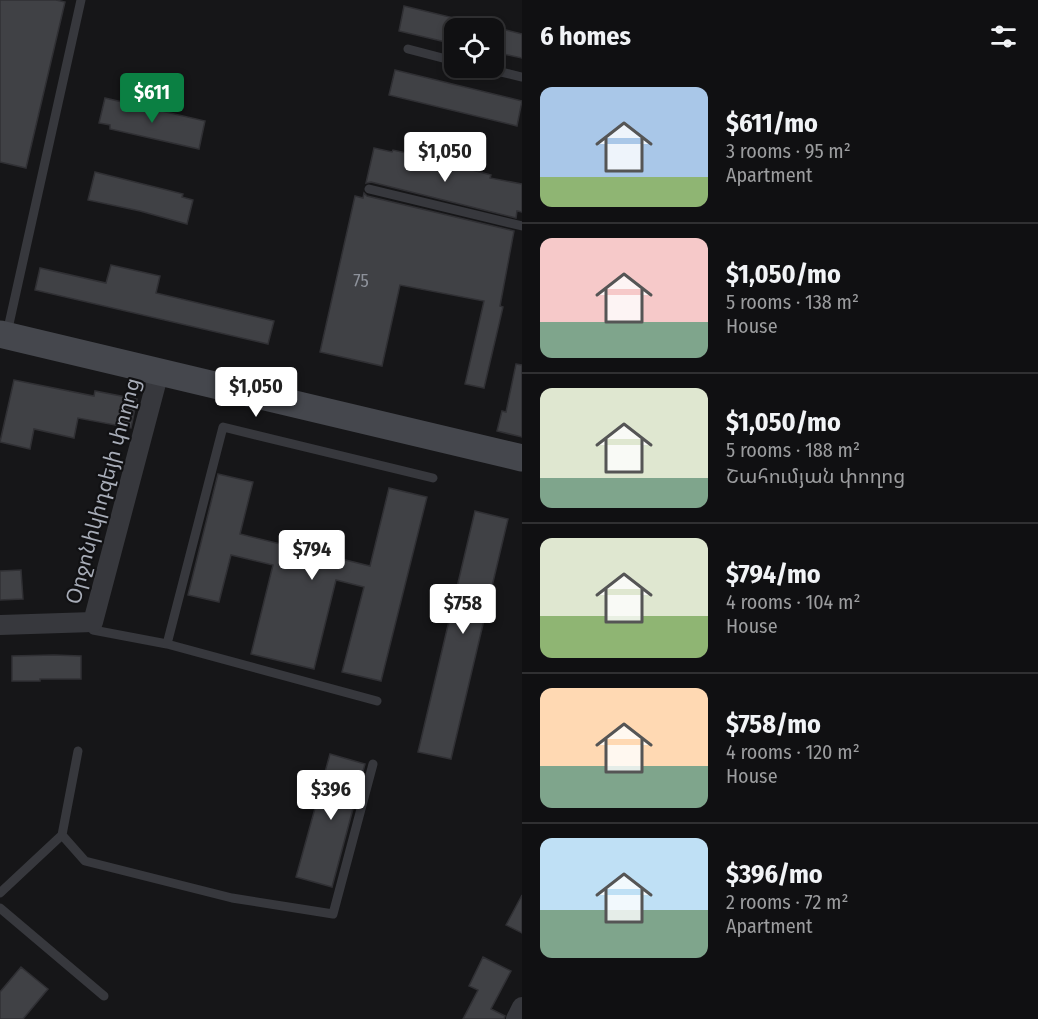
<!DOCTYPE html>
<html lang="en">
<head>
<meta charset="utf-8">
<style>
  :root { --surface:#101012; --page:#19191b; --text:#f1f3f6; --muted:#9c9d9f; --line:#303032; --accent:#0b8043 }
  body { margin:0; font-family:"Fira Sans Condensed","Noto Sans Armenian",sans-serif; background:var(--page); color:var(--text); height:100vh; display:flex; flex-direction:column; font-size:22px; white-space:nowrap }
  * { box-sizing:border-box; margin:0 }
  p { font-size:20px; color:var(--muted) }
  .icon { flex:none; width:33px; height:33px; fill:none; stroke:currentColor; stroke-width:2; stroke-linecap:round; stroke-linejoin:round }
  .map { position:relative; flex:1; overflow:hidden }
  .side { display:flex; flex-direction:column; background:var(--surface); width:516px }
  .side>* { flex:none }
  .tools { position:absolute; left:444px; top:18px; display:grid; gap:12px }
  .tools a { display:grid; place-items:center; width:60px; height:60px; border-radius:12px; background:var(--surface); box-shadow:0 3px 9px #0003,0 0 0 2px var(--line); font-size:30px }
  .price { position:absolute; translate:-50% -51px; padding:0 14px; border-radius:6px; background:#fff; color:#222; font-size:20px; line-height:39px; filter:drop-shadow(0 2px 3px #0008) }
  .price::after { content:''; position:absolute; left:50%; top:36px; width:18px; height:14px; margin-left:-9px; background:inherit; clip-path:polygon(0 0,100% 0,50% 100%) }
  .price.active { background:var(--accent); color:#fff }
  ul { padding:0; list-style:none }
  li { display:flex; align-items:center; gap:18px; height:150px; padding:0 18px }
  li+li { border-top:2px solid var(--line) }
  li span { display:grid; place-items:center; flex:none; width:168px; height:120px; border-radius:12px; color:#555 }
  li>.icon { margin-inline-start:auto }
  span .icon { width:72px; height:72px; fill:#fffc; stroke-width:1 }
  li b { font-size:26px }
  h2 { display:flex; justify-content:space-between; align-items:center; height:72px; padding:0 18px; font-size:26px }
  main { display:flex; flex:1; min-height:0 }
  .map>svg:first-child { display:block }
  .building { fill:#404145; stroke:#303034; stroke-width:1.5 }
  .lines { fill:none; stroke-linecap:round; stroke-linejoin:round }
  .service { stroke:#37383d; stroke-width:9 }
  .minor { stroke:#37383d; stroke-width:20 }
  .secondary { stroke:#45474d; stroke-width:27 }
  .labels { text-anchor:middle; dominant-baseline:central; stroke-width:4.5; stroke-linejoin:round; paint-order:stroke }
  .number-label { font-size:18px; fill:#8e929b }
  .street-label { font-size:21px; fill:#a8adb8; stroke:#111113 }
</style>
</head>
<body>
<main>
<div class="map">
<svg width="522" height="1019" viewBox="0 0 522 1019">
  <rect width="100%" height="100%" fill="#161618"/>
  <path class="building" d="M 0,0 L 56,0 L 65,2 L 26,168 L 0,162 Z
    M 404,6 L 454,18 L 454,44 L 399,31 Z
    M 494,27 L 522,34 L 522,58 L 494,52 Z
    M 395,70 L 522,101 L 517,126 L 389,95 Z
    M 105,98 L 205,121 L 199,149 L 110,129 L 110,125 L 99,123 Z
    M 374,148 L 392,152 L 393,150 L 429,158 L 428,163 L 454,169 L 454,166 L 472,170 L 491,175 L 490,178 L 522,184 L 522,212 L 517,211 L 516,218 L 371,182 L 366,183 Z
    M 95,172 L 183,194 L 182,197 L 193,200 L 187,224 L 140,211 L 88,200 Z
    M 364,193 L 367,196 L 514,231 L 500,306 L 503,307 L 484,388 L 465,384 L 484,301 L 400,285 L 382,366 L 320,352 L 355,196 L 363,198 Z
    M 111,265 L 160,276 L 156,293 L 274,321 L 268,344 L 35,290 L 40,268 L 106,283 Z
    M 516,364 L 522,365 L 522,437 L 497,431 L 502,411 L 506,412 Z
    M 14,380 L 94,396 L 95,391 L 137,399 L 131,428 L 78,418 L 74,438 L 34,429 L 30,449 L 0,442 Z
    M 218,474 L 253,482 L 240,534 L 370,566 L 389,488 L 427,497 L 381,681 L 342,672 L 364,587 L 336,580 L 314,669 L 251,654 L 273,565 L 231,555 L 219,602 L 188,595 Z
    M 475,511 L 508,519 L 451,759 L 418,752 Z
    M 21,570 L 23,599 L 0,600 L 0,571 Z
    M 54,655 L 81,656 L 81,679 L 40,679 L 40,681 L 12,681 L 12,656 Z
    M 330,754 L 365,764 L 332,887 L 296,877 Z
    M 522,895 L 522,933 L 506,925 Z
    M 483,957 L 511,971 L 491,1009 L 505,1016 L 504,1019 L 463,1019 L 478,990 L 469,986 Z
    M 21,967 L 48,989 L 23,1019 L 0,1019 L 0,992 Z"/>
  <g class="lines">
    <path class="service" d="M 408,49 L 454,61
      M 484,68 L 522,77
      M 369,189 L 522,226
      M 7,333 L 81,0
      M 93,630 L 167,644 L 377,701
      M 167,644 L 223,427 L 433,478
      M 62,835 L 85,861 L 232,898 L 333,914 L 373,764
      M 0,893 L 62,835 L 78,751
      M 0,908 L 104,996"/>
    <path class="minor" d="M 0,625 L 93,622 L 159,372
      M 516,1019 L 522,1007"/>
    <path class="secondary" d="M 0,334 L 522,458"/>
  </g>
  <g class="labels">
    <g class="number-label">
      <text x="361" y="281">75</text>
    </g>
    <g class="street-label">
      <text transform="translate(103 491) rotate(-75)">Օրջոնիկիդզեյի փողոց</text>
    </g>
  </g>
</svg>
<div class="tools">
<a><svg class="icon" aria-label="locate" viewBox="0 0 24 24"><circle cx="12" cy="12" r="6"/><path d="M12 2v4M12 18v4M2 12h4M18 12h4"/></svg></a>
</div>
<b class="price active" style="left:152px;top:124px">$611</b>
<b class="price" style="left:445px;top:183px">$1,050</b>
<b class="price" style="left:256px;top:418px">$1,050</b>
<b class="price" style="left:312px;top:581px">$794</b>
<b class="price" style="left:463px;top:635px">$758</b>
<b class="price" style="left:331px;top:821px">$396</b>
</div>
<section class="side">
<h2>6 homes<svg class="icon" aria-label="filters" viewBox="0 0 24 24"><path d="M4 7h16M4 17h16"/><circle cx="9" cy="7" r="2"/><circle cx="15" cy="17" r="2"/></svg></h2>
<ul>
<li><span style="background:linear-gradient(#a9c7e8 75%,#8fb573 0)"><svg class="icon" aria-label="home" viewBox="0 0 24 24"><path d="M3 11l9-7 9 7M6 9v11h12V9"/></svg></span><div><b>$611/mo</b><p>3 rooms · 95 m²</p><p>Apartment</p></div></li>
<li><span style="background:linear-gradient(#f6c9c9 70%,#7fa58c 0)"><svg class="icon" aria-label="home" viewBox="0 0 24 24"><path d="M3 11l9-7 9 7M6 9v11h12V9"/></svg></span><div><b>$1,050/mo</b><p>5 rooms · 138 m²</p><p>House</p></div></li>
<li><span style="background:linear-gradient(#dfe7d0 75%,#7fa58c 0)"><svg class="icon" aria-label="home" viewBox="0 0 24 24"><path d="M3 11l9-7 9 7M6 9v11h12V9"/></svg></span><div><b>$1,050/mo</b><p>5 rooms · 188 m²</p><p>Շահումյան փողոց</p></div></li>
<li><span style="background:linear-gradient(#dfe7d0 65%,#8fb573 0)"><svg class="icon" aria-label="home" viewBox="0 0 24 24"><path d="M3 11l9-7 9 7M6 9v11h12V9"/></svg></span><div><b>$794/mo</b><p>4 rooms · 104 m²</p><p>House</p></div></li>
<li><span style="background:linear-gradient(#ffd9b3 65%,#7fa58c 0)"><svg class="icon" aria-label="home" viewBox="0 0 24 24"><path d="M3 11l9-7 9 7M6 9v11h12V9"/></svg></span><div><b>$758/mo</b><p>4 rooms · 120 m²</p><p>House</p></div></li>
<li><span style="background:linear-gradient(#bfe0f5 60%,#7fa58c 0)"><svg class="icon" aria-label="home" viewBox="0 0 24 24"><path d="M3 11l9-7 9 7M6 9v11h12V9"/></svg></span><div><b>$396/mo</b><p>2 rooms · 72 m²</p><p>Apartment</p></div></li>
</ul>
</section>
</main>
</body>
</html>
